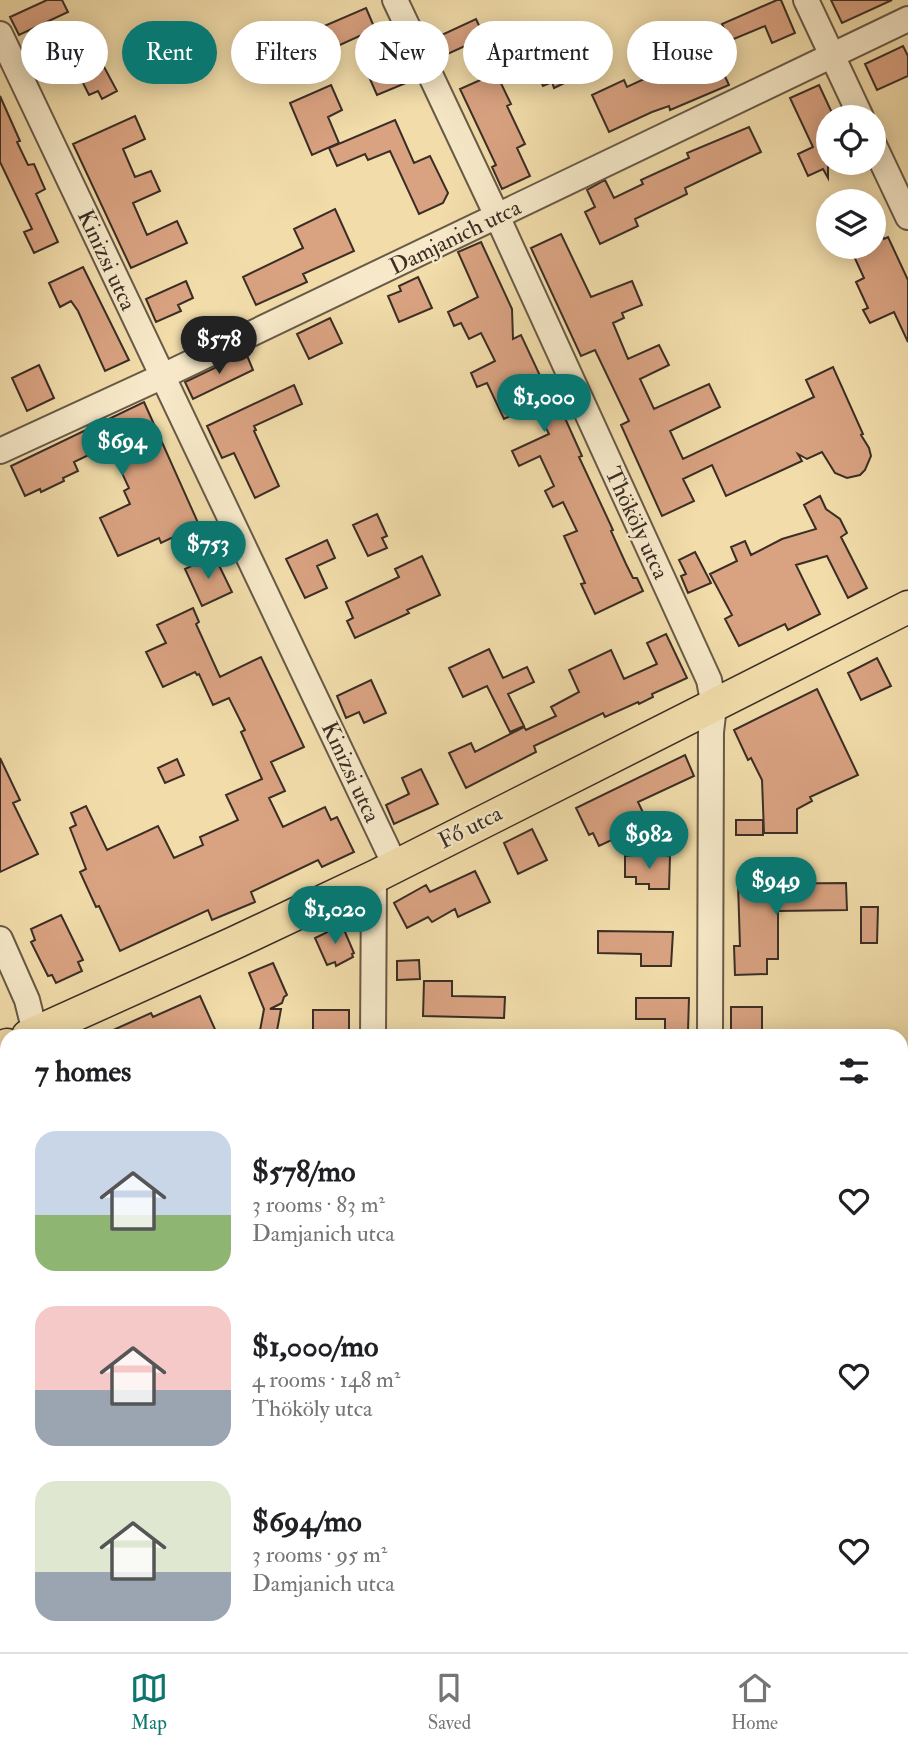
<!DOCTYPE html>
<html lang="en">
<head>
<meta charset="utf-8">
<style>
  :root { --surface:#fff; --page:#f2f2f2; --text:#202124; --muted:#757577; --line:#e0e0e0; --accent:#0f766e }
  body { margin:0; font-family:"IM FELL Double Pica",serif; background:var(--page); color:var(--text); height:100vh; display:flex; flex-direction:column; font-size:26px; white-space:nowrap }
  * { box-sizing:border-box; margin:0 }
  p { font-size:23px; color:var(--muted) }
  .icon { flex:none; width:38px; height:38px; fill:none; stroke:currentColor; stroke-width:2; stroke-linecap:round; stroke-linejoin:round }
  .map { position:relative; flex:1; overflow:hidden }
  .sheet { position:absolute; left:0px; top:1029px; width:908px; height:623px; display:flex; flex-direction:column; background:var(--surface); border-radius:21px 21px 0 0; box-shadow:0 4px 18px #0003 }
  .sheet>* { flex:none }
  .guide { position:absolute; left:21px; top:21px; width:866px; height:63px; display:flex; gap:14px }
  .fabs { position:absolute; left:816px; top:105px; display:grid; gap:14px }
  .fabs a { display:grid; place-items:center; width:70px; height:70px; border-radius:50%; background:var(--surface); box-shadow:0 4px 18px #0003; font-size:35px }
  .price { position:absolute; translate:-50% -60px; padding:0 16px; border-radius:24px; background:var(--accent); color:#fff; font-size:23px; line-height:46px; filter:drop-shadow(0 2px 4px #0008) }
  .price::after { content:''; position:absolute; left:50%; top:42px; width:21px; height:16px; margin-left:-10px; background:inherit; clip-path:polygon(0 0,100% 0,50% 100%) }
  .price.active { background:#222; color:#fff }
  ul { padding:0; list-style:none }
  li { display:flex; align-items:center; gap:21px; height:175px; padding:0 35px }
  li span { display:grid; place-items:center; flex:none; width:196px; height:140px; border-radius:21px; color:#555 }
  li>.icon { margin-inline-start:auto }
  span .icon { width:84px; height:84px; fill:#fffc; stroke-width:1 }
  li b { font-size:30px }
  h2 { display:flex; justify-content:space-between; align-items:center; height:84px; padding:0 35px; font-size:30px }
  .tag { padding:0 24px; border-radius:32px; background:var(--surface); box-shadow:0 4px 18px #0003; font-size:24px; line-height:63px }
  .tag.active { background:var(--accent); color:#fff }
  .dock { display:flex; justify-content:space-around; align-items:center; height:98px; border-top:2px solid var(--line); background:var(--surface); font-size:19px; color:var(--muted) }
  .dock a { display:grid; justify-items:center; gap:4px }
  .dock .active { color:var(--accent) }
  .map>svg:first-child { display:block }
  .building { fill:#d9a281; stroke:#3a2e26; stroke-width:2 }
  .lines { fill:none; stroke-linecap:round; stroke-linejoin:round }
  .minor-casing { stroke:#685a47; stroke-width:28 }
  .major-casing { stroke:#3a2e26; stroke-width:35 }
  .minor { stroke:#f6e8c8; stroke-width:24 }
  .major { stroke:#f1dcaa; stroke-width:32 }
  .labels { text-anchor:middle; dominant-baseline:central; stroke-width:5; stroke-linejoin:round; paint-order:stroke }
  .street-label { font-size:23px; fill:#3a2e26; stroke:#f6e8c8 }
</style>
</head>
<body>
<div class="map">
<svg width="908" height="1652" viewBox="0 0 908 1652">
  <rect width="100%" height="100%" fill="#f1dcaa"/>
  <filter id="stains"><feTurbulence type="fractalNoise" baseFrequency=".00286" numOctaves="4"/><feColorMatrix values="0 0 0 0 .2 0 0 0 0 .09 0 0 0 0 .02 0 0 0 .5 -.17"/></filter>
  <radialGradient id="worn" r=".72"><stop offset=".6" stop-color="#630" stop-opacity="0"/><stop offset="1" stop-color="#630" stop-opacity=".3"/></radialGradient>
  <path class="building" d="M 47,0 L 62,0 L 68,12 L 19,35 L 10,17 Z
    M 777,0 L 781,0 L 795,33 L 772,43 L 765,26 L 729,41 L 722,24 Z
    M 831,0 L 892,0 L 842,23 Z
    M 366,8 L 375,29 L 318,55 L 308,33 Z
    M 476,19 L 486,41 L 469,49 L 467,45 L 441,57 L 433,39 Z
    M 563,38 L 581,75 L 554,88 L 552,82 L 543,86 L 529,54 Z
    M 903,46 L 908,56 L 908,76 L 877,90 L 865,64 Z
    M 394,55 L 406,83 L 377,95 L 365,68 Z
    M 715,55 L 729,85 L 670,110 L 669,106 L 652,112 L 609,132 L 592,95 L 624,80 L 627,87 L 670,67 L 674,74 Z
    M 103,65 L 117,91 L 102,99 L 98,91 L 89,95 L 80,77 Z
    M 496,73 L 511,104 L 507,106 L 525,144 L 517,148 L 530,176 L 502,189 L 492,167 L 496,165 L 460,89 Z
    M 331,85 L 342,110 L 328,117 L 339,143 L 312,155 L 290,103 Z
    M 819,85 L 833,115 L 828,117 L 828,178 L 823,169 L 808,176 L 798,154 L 813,147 L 790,98 Z
    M 0,96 L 20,141 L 17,142 L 28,165 L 34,164 L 45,189 L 36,194 L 58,242 L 34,253 L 24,232 L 32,229 L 0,162 Z
    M 135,116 L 145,139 L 123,149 L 135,177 L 151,171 L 160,191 L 133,203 L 147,235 L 177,221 L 187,243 L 131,268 L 73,144 Z
    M 395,120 L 414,163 L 430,156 L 448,193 L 443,203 L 419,214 L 390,151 L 368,160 L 365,154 L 337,166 L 329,148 Z
    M 749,127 L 761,152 L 685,188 L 687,194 L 635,219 L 638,226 L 600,244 L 585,212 L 595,207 L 587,190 L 605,180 L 614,198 L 643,184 L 641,180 L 689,158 L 687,153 Z
    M 335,209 L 354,251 L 303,274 L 307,282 L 256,305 L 243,277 L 303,248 L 294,229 Z
    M 873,216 L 884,239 L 888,237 L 908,280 L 908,342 L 894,312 L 870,323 L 863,310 L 868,308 L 856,282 L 864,278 L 853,254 L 868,247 L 873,247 Z
    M 561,234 L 591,297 L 632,281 L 642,305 L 622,313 L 624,318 L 613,323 L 628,359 L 659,345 L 669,365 L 640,379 L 654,409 L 709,384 L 720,407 L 670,431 L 683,459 L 814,397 L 806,380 L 833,367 L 863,434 L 861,435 L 869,448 L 871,456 L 865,470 L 860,475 L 847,478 L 835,473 L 822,452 L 807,459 L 798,454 L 802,461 L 726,496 L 712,465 L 683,479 L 694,501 L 662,516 L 621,425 L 629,421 L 595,350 L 581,356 L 531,248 Z
    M 481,242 L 512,309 L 513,339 L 521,335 L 542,380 L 547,378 L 582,456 L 579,457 L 613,530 L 611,531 L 626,564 L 633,578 L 637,578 L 643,591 L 595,614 L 581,584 L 585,583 L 564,536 L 577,531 L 563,502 L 553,507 L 545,491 L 554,486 L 540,456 L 519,466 L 512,451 L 549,434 L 534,405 L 504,419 L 487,383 L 477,387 L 471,373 L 495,361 L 481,333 L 469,339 L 461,323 L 454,326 L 448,312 L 478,297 L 458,252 Z
    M 83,267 L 129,360 L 105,371 L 78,311 L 71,301 L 60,307 L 49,283 Z
    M 418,277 L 432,308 L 399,322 L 388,296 L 401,291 L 399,286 Z
    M 186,281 L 193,298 L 178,305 L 181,311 L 156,322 L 146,299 Z
    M 330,318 L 342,343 L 309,359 L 297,334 Z
    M 246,353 L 253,370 L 193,399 L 185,382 Z
    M 39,365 L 54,398 L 27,411 L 12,378 Z
    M 294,385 L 302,404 L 254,426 L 256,430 L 254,431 L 279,486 L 255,498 L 234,453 L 222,458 L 207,426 Z
    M 144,402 L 199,525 L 161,543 L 159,538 L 118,556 L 100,518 L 130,504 L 124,491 L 129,488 L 109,445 L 74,462 L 78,471 L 63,478 L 64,481 L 41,492 L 40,489 L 25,496 L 11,466 Z
    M 820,496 L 826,509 L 840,519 L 847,533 L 841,537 L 867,588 L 848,598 L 827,556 L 796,565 L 820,614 L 788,630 L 785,624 L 739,646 L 725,619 L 732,615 L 710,574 L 737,561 L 731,547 L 745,541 L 751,555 L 782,539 L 816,529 L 804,505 Z
    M 377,514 L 387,536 L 382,538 L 387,548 L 368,556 L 353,525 Z
    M 327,540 L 335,558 L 317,566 L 327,588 L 305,598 L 286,559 Z
    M 695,552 L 711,583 L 688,593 L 681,576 L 686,574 L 679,560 Z
    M 214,555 L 232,592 L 202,606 L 185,569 Z
    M 422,556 L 440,595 L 407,610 L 409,613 L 355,638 L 347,621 L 353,618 L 346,602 L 399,577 L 395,569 Z
    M 193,608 L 199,622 L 196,624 L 220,677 L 261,657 L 304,747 L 271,762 L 285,791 L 269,798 L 283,827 L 325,807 L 331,820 L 337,817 L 354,852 L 322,867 L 318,860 L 251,892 L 255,902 L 212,920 L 208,910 L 120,951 L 99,906 L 96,907 L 80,872 L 86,869 L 70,828 L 76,825 L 71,813 L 86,806 L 107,850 L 158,826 L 174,858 L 203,845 L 200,837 L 238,820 L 226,795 L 262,779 L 241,732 L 245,730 L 229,698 L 213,705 L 199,674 L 197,675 L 195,672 L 163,687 L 146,652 L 166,643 L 157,625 Z
    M 666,634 L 687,678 L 652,694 L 653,697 L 639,704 L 638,702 L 605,717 L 603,713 L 534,746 L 536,752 L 466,788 L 449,753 L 471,743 L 475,752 L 524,727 L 526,730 L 556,716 L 551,707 L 579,692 L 569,670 L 611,650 L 624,679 L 657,664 L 647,643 Z
    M 489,649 L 503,678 L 527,667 L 534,682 L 508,694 L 524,726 L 510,732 L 487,686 L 463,697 L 449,668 Z
    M 877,658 L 891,686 L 861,700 L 848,673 Z
    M 371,680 L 386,713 L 364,723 L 359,712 L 346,718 L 337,696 Z
    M 817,689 L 858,775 L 810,797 L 812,801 L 797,809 L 797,833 L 764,833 L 762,780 L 751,758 L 748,760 L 734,730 Z
    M 685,755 L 694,776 L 638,802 L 648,823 L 599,846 L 593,833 L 589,835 L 576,808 Z
    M 0,758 L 20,800 L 13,803 L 38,854 L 0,872 Z
    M 177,759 L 184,775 L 165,783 L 158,768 Z
    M 421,769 L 438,804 L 394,824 L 386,805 L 409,794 L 402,778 Z
    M 736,820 L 763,820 L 763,835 L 736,835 Z
    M 532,829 L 547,860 L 518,874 L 504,843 Z
    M 625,856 L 670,856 L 669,889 L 649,889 L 649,884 L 636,884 L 636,877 L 625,877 Z
    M 475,871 L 490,902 L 458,917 L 455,909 L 432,922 L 428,917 L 407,928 L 394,903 L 426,885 L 430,892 Z
    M 846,883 L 847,910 L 778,911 L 778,959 L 767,959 L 767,974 L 735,975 L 734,946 L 740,946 L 738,884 Z
    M 861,907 L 878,907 L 877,943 L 861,943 Z
    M 61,915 L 83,960 L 78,962 L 82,971 L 56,983 L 52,975 L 48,976 L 31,942 L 35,940 L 31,929 Z
    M 342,925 L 354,953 L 352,954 L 353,957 L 336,966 L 335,962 L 327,965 L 315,938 Z
    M 598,931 L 673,932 L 671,966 L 641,966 L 641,954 L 598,953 Z
    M 419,960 L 420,979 L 397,980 L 397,961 Z
    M 273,963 L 287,995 L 284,997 L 282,1003 L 270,1009 L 281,1009 L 276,1036 L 259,1036 L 264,1009 L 249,973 Z
    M 424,981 L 452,981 L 452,996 L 505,997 L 504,1018 L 423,1016 Z
    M 200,996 L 218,1036 L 100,1036 L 151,1013 L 153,1017 Z
    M 636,998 L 689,998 L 688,1031 L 665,1031 L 665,1019 L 636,1019 Z
    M 731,1007 L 762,1007 L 762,1036 L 731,1036 Z
    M 313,1010 L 349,1010 L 349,1036 L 329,1036 L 330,1031 L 313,1030 Z"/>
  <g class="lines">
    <defs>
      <path id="minor" d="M 395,0 L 497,216 L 709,680 L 714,706 L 711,732 L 710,1036
        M 806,0 L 861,117
        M 0,34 L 395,865
        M 873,143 L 908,217
        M 0,451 L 163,376 L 908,19
        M 0,939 L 27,1000 L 36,1036
        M 373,1036 L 374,877
        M 0,1322 L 7,1322
        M 901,1329 L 908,1329
        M 714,1645 L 715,1652
        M 274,1652 L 274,1645
        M 493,1652 L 493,1645"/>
      <path id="major" d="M 28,1036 L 234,943 L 374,877 L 908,607
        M 0,1048 L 7,1045"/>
    </defs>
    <use href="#minor" class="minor-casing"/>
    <use href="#major" class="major-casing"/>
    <use href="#minor" class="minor"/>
    <use href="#major" class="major"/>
  </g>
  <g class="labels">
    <g class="street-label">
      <text transform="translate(455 237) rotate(-26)">Damjanich utca</text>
      <text transform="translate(107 260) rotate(65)">Kinizsi utca</text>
      <text transform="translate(637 523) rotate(65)">Thököly utca</text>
      <text transform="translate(351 772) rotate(65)">Kinizsi utca</text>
      <text transform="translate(470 827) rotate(-27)">Fő utca</text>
    </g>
  </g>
  <rect width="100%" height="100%" filter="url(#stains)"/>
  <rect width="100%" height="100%" fill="url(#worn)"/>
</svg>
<div class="fabs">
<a><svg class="icon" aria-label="locate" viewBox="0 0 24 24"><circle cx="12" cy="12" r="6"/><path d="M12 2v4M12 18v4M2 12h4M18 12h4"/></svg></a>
<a><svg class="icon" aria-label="layers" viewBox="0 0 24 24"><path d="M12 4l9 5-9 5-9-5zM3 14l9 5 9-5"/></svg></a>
</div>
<b class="price active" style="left:219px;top:376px">$578</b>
<b class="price" style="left:544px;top:434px">$1,000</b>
<b class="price" style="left:122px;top:478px">$694</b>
<b class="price" style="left:208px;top:581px">$753</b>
<b class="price" style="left:649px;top:871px">$982</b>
<b class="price" style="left:776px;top:917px">$949</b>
<b class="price" style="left:335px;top:946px">$1,020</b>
<div class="guide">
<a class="tag">Buy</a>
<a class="tag active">Rent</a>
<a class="tag">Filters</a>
<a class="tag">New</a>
<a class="tag">Apartment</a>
<a class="tag">House</a>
</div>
<section class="sheet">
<h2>7 homes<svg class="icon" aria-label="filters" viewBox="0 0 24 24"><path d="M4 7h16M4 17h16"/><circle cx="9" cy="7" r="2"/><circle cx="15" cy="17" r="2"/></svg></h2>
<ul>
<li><span style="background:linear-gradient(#c9d6e8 60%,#8fb573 0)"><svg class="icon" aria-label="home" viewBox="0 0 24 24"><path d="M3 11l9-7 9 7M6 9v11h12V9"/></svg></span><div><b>$578/mo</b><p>3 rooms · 83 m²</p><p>Damjanich utca</p></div><svg class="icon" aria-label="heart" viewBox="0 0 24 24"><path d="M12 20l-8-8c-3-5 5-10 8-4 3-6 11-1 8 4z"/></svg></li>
<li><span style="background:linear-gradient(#f6c9c9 60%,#9aa5b1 0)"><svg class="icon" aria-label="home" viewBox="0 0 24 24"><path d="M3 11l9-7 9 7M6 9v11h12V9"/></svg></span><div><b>$1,000/mo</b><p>4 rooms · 148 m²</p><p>Thököly utca</p></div><svg class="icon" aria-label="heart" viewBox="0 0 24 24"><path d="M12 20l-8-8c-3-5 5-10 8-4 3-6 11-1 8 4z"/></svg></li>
<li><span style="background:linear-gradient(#dfe7d0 65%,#9aa5b1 0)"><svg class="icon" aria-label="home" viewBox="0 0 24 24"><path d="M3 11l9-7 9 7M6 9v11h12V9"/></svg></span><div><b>$694/mo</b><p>3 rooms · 95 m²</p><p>Damjanich utca</p></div><svg class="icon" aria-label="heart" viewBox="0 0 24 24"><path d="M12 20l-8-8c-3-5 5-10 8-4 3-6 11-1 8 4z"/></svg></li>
</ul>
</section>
</div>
<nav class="dock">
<a class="active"><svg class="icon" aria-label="map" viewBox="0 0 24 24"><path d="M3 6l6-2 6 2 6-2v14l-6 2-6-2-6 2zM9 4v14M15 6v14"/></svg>Map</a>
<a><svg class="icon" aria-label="saved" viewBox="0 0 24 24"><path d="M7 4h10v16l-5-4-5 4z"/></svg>Saved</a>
<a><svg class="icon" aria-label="home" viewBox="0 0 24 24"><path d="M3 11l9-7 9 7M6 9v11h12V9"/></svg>Home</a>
</nav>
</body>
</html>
